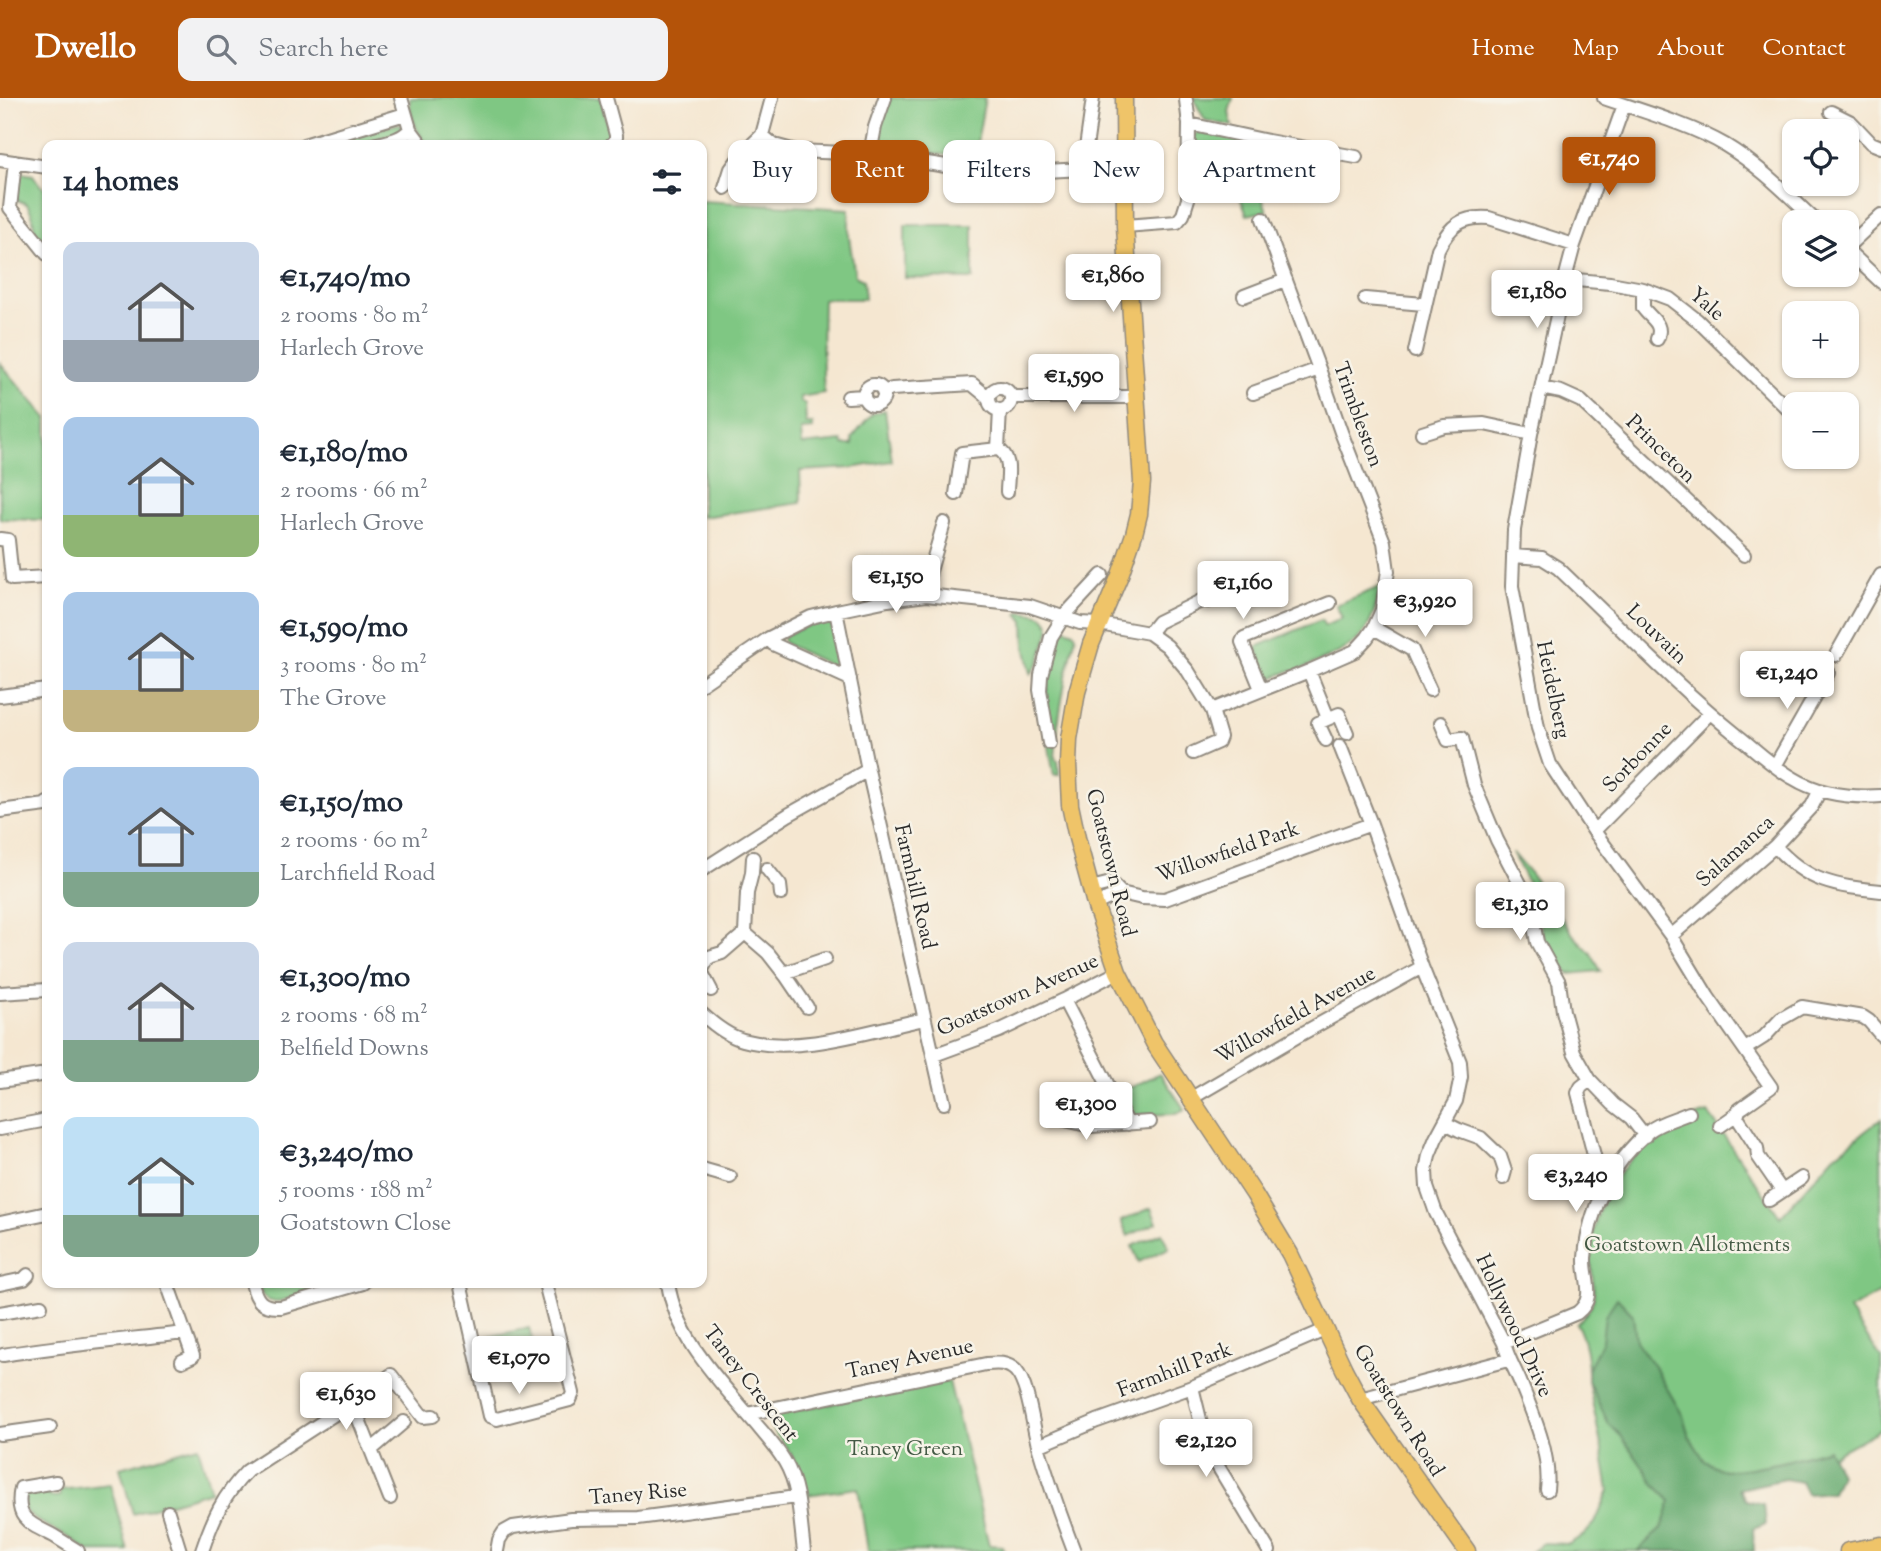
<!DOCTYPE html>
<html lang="en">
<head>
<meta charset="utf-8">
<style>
  :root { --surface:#fff; --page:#f2f2f3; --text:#1f2937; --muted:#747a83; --accent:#b45309 }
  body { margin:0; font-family:"Sorts Mill Goudy",serif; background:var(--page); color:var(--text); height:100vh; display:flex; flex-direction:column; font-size:26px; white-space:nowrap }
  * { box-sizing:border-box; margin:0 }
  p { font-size:23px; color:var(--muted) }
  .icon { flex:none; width:38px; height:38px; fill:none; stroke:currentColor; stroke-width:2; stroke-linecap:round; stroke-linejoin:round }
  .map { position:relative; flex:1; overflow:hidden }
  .details { position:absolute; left:42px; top:42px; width:665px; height:1148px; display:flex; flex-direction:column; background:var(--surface); border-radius:14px; box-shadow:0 2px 5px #0004 }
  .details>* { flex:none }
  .banner { position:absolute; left:728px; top:42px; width:665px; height:63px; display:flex; gap:14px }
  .fabs { position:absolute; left:1782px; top:21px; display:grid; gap:14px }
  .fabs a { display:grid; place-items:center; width:77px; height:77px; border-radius:14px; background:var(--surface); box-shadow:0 2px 5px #0004; font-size:35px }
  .price { position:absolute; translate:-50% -60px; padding:0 16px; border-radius:7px; background:#fff; color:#222; font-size:23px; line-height:46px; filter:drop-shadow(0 2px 4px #0008) }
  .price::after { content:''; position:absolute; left:50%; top:42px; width:21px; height:16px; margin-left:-10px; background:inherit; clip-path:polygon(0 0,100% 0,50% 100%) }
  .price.active { background:var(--accent); color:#fff }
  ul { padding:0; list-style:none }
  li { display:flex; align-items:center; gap:21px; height:175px; padding:0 21px }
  li span { display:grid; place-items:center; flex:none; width:196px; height:140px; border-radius:14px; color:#555 }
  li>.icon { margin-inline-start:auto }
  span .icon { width:84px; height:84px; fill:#fffc; stroke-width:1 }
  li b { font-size:30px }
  h2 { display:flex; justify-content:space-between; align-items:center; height:84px; padding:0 21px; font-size:30px }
  .tag { padding:0 24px; border-radius:14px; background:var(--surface); box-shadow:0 2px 5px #0004; font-size:24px; line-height:63px }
  .tag.active { background:var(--accent); color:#fff }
  header { display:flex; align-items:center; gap:42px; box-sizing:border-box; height:98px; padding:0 35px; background:var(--accent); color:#fff }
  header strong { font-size:33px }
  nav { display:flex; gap:38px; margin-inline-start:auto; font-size:24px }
  .search { width:490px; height:63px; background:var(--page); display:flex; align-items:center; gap:18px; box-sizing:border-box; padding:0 24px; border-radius:14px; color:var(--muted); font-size:26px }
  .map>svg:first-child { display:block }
  .green { fill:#7fc783; stroke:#557957; stroke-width:2 }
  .forest { fill:#67ac71; stroke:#496c4e; stroke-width:2 }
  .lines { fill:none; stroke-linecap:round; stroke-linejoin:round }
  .minor-casing { stroke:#90897e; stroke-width:16 }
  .major-casing { stroke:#90897e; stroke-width:19 }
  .minor { stroke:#fff; stroke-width:12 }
  .major { stroke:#efc469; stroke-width:16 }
  .labels { text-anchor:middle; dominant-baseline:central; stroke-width:5; stroke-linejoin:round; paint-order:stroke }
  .street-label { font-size:21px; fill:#2b2b2b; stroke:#f7f3e8 }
  .park-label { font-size:21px; fill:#445a45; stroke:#f7f3e8 }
</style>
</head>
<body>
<header>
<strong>Dwello</strong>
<div class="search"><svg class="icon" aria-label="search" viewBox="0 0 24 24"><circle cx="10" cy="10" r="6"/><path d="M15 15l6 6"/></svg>Search here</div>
<nav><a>Home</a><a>Map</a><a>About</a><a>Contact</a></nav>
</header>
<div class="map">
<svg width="1881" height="1453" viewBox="0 0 1881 1453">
  <rect width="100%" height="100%" fill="#f7f3e8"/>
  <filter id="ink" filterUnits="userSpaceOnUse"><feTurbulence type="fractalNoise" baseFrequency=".0143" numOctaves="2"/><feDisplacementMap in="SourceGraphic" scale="14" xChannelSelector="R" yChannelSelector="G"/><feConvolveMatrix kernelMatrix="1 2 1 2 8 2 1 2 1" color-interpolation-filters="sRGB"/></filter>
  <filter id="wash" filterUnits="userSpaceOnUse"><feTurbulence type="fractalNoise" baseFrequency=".00686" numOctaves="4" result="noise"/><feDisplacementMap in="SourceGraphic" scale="28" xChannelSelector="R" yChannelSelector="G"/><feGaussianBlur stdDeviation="1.57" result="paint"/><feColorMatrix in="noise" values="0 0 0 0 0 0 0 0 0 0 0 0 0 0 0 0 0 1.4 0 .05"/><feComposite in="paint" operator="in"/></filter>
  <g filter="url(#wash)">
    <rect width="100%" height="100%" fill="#f5e7d1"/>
    <path class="green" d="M 410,0 L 601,0 L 610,36 L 609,40 L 595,47 L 426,47 C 417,33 408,16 410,0 Z
      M 890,0 L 985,0 L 974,61 L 877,47 L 878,29 Z
      M 1193,0 L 1233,0 L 1229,14 L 1232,28 L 1205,22 Z
      M 397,26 L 401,27 L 402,31 L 400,34 L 355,47 L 324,47 Z
      M 1199,33 L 1255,43 L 1252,73 L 1267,113 L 1247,117 L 1236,88 L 1192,86 L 1192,39 Z
      M 22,75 L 33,77 L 40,87 L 47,91 L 47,147 L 35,135 L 32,116 L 27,106 L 15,101 L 17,77 Z
      M 702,103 L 849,111 L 849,139 L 855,178 L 863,182 L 865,201 L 823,201 C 822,233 822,262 824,295 L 800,299 L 801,304 L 805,306 L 806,326 L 813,326 L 813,331 L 801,332 L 802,347 L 842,343 L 843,347 L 853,347 L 852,340 L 872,316 L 885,312 L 892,363 L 851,370 L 800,373 L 801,405 L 702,419 L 702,190 L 703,152 L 702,152 Z
      M 905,127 L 973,127 L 973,181 L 905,180 Z
      M 0,265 L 47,320 L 47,422 L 0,421 Z
      M 1382,488 C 1377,505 1373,524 1361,538 C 1347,555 1313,565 1294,574 L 1292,572 L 1272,580 L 1272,584 L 1264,583 L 1256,566 L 1261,562 L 1256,549 L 1321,522 L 1325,528 L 1342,520 L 1336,507 Z
      M 1021,514 C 1034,516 1048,515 1050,531 L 1039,564 L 1031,576 L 1025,547 L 1024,523 L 1018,516 Z
      M 825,522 L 833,528 L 842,564 L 840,569 L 836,570 L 784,545 L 783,541 L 785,537 L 818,523 Z
      M 1063,530 L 1074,534 L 1076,538 L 1066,578 L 1058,626 L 1055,658 L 1056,662 L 1058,662 L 1059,677 L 1054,677 C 1044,629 1041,575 1063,530 Z
      M 1512,754 L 1531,776 L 1574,838 L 1590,854 L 1601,873 L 1569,876 L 1547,848 L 1542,835 L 1536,801 Z
      M 1160,975 L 1185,1012 L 1176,1016 L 1136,1017 L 1134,1022 L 1130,1022 L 1120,995 Z
      M 1708,1015 L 1780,1119 L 1834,1058 L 1881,1021 L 1881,1195 L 1849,1212 L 1881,1260 L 1881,1331 L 1828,1360 L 1750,1381 L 1665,1453 L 1532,1453 L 1542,1445 L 1569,1446 L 1585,1436 L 1595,1425 L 1609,1393 L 1603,1357 L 1588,1283 C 1589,1264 1585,1241 1576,1225 C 1605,1203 1590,1186 1591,1156 C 1594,1088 1644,1032 1708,1015 Z
      M 1151,1110 L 1157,1125 L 1128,1138 L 1121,1123 Z
      M 1162,1135 L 1169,1150 L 1139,1164 L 1132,1148 Z
      M 257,1185 L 340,1185 L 341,1187 L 276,1204 C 263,1203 261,1196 257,1185 Z
      M 529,1230 L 534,1248 L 488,1259 L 483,1240 Z
      M 949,1283 L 989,1447 L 1002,1448 L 1004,1453 L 868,1453 L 858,1390 L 807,1397 C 801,1379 796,1361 784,1346 C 780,1340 772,1335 771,1327 C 771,1320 776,1318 781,1315 Z
      M 198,1348 L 211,1393 L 133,1416 L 120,1370 Z
      M 110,1386 L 128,1453 L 88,1453 L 68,1439 L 36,1422 L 25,1412 L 24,1393 L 48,1390 L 50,1399 L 60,1398 L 60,1392 Z"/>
    <path class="forest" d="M 1617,1200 L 1633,1217 L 1636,1243 L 1657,1273 L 1683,1318 L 1689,1338 L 1705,1363 L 1724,1373 L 1750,1370 L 1782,1364 L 1828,1351 L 1840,1376 L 1832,1394 L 1807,1396 L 1801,1384 L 1785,1381 L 1739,1391 L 1746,1402 L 1764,1406 L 1766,1426 L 1753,1431 L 1754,1453 L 1637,1453 L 1661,1431 L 1671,1403 L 1657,1389 L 1621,1338 L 1608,1325 L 1588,1283 L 1588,1272 L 1602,1243 L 1605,1218 Z"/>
  </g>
  <g filter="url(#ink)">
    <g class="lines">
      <defs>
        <path id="minor" d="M 401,0 L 410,31 L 422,47
          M 606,0 L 616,37 L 616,42 L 611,47
          M 1604,0 C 1642,13 1691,27 1725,47 C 1760,68 1788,97 1817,124
          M 1624,7 L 1574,147 L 1565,181 L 1531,336 L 1514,432 L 1512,488 L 1538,630 L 1550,666 L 1594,733 L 1671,838 L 1708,899 L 1771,989 L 1743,1009 L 1739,1012 L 1737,1019 L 1757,1050 L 1758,1058 L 1782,1093
          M 1831,14 L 1851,24 L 1871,45 L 1881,49
          M 1189,26 L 1268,43 L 1356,59
          M 762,37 L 774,47 L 796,53 L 870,56 L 965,71 L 1027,74 L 1083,71 L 1113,64 L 1123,64
          M 304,47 L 405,16
          M 373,47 C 385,44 402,42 410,31
          M 870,56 L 875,29 L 885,0
          M 0,62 L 47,69
          M 15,64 L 10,110 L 47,156
          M 1083,71 L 1093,0
          M 725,90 L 731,71 L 742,56 L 762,37 L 772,0
          M 1125,128 L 1177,124 L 1183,117 L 1188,101 L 1189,26 L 1186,2
          M 1846,150 L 1881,117
          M 1846,151 L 1881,184
          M 1565,181 L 1610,185 L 1643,191 L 1670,201 L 1697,222 L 1794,317
          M 1643,191 L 1643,210 C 1651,221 1664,226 1657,241
          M 1244,198 L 1286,182
          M 1365,201 L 1424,206
          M 1415,253 L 1438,151 C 1450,127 1462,118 1489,120 L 1574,147
          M864 297a10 10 0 1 1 20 0a10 10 0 1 1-20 0Z
          M 1541,290 L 1561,294 L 1581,303 L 1744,457
          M989 301a11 11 0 1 1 22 0a11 11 0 1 1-22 0Z
          M 883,294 L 892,291 L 972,286 L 989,300
          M 1253,295 L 1319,271
          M 848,299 L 864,298
          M 1011,299 L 1137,299
          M 1000,312 L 998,351 C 1013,359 1007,380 1007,394
          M 1422,335 L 1444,328 L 1484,326 L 1531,336
          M 956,396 L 962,355 L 998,351
          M 0,441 L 8,442 L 12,481 L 47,479
          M 1513,458 L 1542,460 L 1558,470 C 1617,526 1674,586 1738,638 C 1756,652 1773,669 1793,680 C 1819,696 1851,700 1881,698
          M 926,497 L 930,473 L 944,425
          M 836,513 L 868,672 L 944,1005
          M 1374,530 L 1412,552 L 1430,592
          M 1149,535 L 1158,524 L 1203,502 L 1208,503
          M 769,540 L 773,546 L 850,581
          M 1836,557 L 1881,477
          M 1309,573 L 1328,620
          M 702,586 L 769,540 L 811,519 L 836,513 L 888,502 L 926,497 L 1030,508 L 1080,525 L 1099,526 L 1149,535 L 1167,548 L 1188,573 L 1212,612 L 1220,639 L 1218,644 L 1193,655
          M 1261,591 L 1242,544 L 1244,540 L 1330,505
          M 0,598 L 47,592
          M 1212,612 L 1309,573 L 1355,553 L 1367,540 L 1374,530 L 1382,512 L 1388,473 L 1384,444 L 1341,334 L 1319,271 L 1263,121
          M 1441,625 L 1448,642 L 1462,640 L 1474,687 L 1497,742 L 1529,803 L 1537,844 L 1559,884 L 1563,913 L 1574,954 L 1590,982 L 1613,1006 L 1631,1020 L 1645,1038
          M 1326,642 L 1318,625 L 1339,616 L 1347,635
          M 1049,645 L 1040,592 L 1041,577 L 1051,539 L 1064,518 L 1102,477
          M 1340,648 L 1371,726 L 1422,869 L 1460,964 L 1461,979 L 1456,1003 L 1436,1040 L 1429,1057 L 1426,1073 L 1427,1089 L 1436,1115 L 1504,1245 C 1508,1261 1515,1271 1521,1286 C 1534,1318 1551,1357 1547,1392
          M 1775,668 L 1828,575
          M 0,713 L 46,707 L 47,705
          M 1594,733 L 1710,615
          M 1775,748 C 1808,785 1835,788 1881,793
          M 753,760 L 752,775 L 747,795 L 745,835 L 768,855 L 786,878 L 807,909
          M 767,771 L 780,787 L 781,796
          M 702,772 L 788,717 L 868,672
          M 1091,790 L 1111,785 L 1121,795
          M 1095,806 L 1121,795 L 1142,800 L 1165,801 L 1371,726
          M 1671,838 L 1775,748 L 1812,708 L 1820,692
          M 702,871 L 709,859 L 722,855 L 745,835
          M 702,875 L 711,892
          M 784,875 L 825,861
          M 0,895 L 47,892
          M 1064,902 L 1128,1026
          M 702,916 C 713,926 728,938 743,942 C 799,957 868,933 924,921
          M 1745,951 L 1764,939 L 1781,921 L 1802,909 L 1863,919 L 1869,923 L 1881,937
          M 934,957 L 999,933 L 1064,902 L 1118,874
          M 1590,982 L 1581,989 L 1578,995 L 1596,1065 L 1601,1071 L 1611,1075
          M 0,983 L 47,976
          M 1050,1001 L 1061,1021 L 1091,1028 L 1150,1024
          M 1190,1001 L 1296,939 L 1422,869
          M 1445,1025 L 1459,1032 L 1481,1040 L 1500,1058 L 1505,1073 L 1503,1080
          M 1720,1028 L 1737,1016
          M 0,1031 L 47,1022
          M 702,1071 L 730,1079
          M 1769,1102 L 1802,1080
          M 0,1125 L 47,1115
          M 167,1185 L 193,1258 L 182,1263
          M 252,1185 C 256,1202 261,1210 281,1209 L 363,1185
          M 460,1185 L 490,1318 L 497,1321 L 570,1302 L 573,1295 L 545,1185
          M 668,1185 C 676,1241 721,1284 755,1325 C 765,1337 777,1350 785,1364 C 800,1389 800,1424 804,1453
          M 0,1186 L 24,1181 L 28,1177
          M 0,1215 L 41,1208
          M 1504,1245 L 1577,1215 C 1597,1200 1584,1181 1585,1160 C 1588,1112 1612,1064 1649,1033 C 1660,1024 1676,1021 1689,1015
          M 3,1257 C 63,1247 124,1242 185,1235
          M 1192,1289 L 1205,1342 L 1213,1360 L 1269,1453
          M 1360,1301 L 1508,1262
          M 352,1304 L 390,1400
          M 747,1316 L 986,1266 C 997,1265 1007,1264 1016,1273 C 1029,1288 1033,1331 1039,1351 C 1049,1385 1061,1419 1074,1453
          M 0,1336 L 50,1329
          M 1038,1348 L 1097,1323 L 1192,1289 L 1325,1232
          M 371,1352 L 404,1324
          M 56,1384 L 21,1390 C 14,1422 31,1426 54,1438 C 62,1443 70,1448 78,1453
          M 168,1414 L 180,1453
          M 202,1453 C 213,1420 223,1398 247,1373 L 370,1293 L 391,1277 L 423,1319 L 433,1318
          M 497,1453 L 499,1442 L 504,1434 L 513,1429 L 571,1421 L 638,1420 L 796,1399"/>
        <path id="major" d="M 1124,0 L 1125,128 L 1142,384 L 1139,416 L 1134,436 L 1120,477 L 1091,546 L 1077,594 L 1069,641 L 1068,666 L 1070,707 L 1077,740 L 1095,806 L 1118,874 L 1154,945 L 1254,1096 L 1290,1156 L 1344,1271 L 1360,1301 L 1467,1453
          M 1848,1453 L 1881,1447"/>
      </defs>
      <use href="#minor" class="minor-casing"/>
      <use href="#major" class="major-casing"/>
      <use href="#minor" class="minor"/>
      <use href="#major" class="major"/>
    </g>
  </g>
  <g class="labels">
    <g class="street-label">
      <text transform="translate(1706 207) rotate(41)">Yale</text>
      <text transform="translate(1357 317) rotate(70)">Trimbleston</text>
      <text transform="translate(1660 352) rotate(44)">Princeton</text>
      <text transform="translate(1656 537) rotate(44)">Louvain</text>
      <text transform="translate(1552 592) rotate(78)">Heidelberg</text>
      <text transform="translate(1638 660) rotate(-46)">Sorbonne</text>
      <text transform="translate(1736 754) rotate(-42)">Salamanca</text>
      <text transform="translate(1228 755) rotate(-19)">Willowfield Park</text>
      <text transform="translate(1110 765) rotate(76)">Goatstown Road</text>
      <text transform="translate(914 789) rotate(77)">Farmhill Road</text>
      <text transform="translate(1018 898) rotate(-24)">Goatstown Avenue</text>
      <text transform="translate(1296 918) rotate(-29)">Willowfield Avenue</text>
      <text transform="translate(1513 1228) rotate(65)">Hollywood Drive</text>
      <text transform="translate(910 1262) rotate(-12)">Taney Avenue</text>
      <text transform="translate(1175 1273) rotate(-21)">Farmhill Park</text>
      <text transform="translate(750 1286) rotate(52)">Taney Crescent</text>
      <text transform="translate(1398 1313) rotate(58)">Goatstown Road</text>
      <text transform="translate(638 1397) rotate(-5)">Taney Rise</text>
    </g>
    <g class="park-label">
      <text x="1687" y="1148">Goatstown Allotments</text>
      <text x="905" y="1352">Taney Green</text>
    </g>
  </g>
</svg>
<div class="fabs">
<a><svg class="icon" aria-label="locate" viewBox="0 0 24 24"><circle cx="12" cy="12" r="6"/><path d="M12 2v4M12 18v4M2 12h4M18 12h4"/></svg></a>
<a><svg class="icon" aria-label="layers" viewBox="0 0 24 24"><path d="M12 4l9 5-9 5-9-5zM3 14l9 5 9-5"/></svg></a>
<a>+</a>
<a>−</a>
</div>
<b class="price active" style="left:1609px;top:99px">€1,740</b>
<b class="price" style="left:1113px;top:216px">€1,860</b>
<b class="price" style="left:1537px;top:232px">€1,180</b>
<b class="price" style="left:1074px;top:316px">€1,590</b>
<b class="price" style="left:896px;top:517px">€1,150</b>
<b class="price" style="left:1243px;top:523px">€1,160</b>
<b class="price" style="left:1425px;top:541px">€3,920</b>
<b class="price" style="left:1787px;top:613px">€1,240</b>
<b class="price" style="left:1520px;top:844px">€1,310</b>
<b class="price" style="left:1086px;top:1044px">€1,300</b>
<b class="price" style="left:1576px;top:1116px">€3,240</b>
<b class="price" style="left:519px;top:1298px">€1,070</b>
<b class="price" style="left:346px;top:1334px">€1,630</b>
<b class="price" style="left:1206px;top:1381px">€2,120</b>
<div class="banner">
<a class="tag">Buy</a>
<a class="tag active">Rent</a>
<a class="tag">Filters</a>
<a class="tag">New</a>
<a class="tag">Apartment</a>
</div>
<section class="details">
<h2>14 homes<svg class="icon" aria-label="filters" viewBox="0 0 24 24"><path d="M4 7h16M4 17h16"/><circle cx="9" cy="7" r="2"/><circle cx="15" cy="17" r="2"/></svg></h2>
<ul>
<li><span style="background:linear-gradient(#c9d6e8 70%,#9aa5b1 0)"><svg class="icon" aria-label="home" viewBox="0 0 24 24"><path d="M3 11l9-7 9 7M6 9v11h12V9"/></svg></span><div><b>€1,740/mo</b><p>2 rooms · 80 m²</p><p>Harlech Grove</p></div></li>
<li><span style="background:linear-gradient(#a9c7e8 70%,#8fb573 0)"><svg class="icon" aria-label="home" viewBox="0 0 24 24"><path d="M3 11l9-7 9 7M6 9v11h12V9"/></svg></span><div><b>€1,180/mo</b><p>2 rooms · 66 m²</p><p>Harlech Grove</p></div></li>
<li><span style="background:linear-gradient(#a9c7e8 70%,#c2b280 0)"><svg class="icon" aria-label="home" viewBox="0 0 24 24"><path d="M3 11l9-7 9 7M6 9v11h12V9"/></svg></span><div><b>€1,590/mo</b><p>3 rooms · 80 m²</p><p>The Grove</p></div></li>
<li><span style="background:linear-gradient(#a9c7e8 75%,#7fa58c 0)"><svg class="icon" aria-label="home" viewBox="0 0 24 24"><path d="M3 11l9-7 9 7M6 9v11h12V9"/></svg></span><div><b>€1,150/mo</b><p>2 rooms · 60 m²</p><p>Larchfield Road</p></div></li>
<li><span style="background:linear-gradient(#c9d6e8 70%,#7fa58c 0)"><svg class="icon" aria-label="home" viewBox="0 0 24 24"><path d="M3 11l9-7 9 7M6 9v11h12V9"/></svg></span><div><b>€1,300/mo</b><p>2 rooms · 68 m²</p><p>Belfield Downs</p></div></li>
<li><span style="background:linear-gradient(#bfe0f5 70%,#7fa58c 0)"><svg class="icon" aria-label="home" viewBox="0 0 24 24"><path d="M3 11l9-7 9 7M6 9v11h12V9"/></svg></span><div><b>€3,240/mo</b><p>5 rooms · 188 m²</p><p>Goatstown Close</p></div></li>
</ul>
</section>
</div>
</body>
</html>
